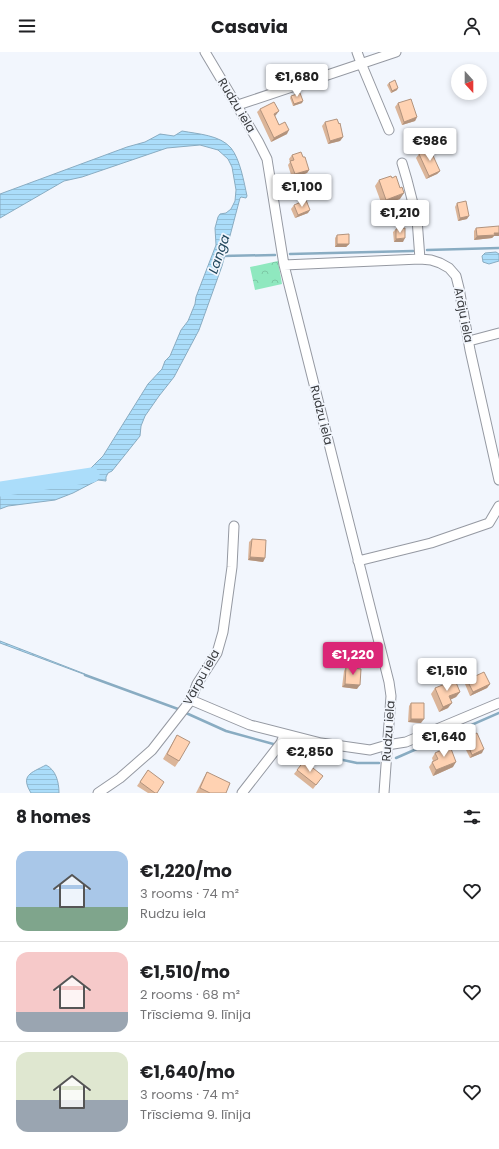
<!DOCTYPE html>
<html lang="en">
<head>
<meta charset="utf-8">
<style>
  :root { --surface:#fff; --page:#f2f2f2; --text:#202124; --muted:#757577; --line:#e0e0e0; --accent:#db2777 }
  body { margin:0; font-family:Poppins,sans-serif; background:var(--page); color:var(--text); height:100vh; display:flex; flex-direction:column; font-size:15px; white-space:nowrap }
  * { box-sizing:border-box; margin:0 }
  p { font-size:13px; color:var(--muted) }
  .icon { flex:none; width:22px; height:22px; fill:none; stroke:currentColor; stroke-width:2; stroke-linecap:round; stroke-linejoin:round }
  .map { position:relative; height:741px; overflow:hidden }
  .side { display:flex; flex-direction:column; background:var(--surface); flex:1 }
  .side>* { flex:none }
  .needle { width:26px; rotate:159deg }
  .tools { position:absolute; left:451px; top:12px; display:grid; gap:8px }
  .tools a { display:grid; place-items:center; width:36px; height:36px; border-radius:50%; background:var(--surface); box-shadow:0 2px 6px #0003; font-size:20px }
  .price { position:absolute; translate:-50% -34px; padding:0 9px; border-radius:4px; background:#fff; color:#222; font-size:13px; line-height:26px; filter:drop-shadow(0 1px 2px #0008) }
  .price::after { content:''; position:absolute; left:50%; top:24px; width:12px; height:9px; margin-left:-6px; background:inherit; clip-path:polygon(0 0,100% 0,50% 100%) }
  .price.on { background:var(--accent); color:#fff }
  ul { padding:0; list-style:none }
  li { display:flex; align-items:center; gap:12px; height:100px; padding:0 16px }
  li+li { border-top:1px solid var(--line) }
  li span { display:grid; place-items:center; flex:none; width:112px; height:80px; border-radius:12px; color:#555 }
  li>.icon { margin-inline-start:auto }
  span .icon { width:48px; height:48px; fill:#fffc; stroke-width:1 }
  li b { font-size:17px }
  h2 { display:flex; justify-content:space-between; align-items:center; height:48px; padding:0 16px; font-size:17px }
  header { display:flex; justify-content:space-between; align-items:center; height:52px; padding:0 16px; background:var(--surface); font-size:18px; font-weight:700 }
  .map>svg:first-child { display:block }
  .forest { fill:url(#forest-crowns) }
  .water { fill:url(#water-rules); stroke:#89acc2 }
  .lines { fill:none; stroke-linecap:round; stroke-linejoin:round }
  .stream { stroke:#89acc2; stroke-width:2.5 }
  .river { stroke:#abddfa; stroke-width:15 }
  .minor-casing { stroke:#9599a2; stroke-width:11 }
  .minor { stroke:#fff; stroke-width:9 }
  .wall { fill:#dbb599 }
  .shaded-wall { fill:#b2937d }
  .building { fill:#ffd2b2; stroke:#b2937d }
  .labels { text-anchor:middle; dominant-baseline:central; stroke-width:3.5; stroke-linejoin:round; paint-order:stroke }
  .street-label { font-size:12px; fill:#393b3e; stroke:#f2f6fd }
  .water-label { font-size:13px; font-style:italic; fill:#22485d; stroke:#f2f6fd }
</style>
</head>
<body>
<header><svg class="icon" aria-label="menu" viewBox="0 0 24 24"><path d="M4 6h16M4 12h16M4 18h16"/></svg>Casavia<svg class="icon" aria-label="person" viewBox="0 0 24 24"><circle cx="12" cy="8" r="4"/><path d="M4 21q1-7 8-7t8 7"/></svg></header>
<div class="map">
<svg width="499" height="741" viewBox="0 0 499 741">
  <defs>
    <pattern id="forest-crowns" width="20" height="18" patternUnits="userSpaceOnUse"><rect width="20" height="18" fill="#8fe8bf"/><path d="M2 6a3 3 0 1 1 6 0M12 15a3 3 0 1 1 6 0" fill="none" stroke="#7cc8a5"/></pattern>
    <pattern id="water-rules" width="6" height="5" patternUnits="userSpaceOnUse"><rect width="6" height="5" fill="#abddfa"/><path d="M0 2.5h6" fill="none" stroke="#94bfd7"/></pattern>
  </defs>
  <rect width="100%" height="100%" fill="#f2f6fd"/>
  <path class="forest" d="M 278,209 L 282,232 L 255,238 L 250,215 Z"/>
  <path class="water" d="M 182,79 C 198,82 220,83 231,96 C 240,107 244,130 247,144 L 246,146 L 241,145 L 240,146 L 222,214 L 199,278 L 174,325 L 159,344 L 145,364 L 141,374 L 140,384 L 112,419 L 108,421 L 106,425 L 106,429 L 98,428 L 73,441 L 55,448 L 8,454 L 0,457 L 0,435 L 8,438 L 13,437 L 25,433 L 31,434 L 49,430 L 53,432 L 58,431 L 83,422 L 89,418 L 103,404 L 148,332 L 162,317 L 165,309 L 170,304 L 181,278 L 188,269 L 195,252 L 196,245 L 216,193 L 215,176 L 218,165 L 220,162 L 226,161 L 231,157 L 235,149 L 236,138 L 232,115 L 228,107 L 218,98 L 200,93 L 167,96 L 82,125 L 64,129 L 0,166 L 0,142 L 127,95 L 145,90 L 160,82 L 174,84 Z
    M 496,200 L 499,202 L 499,209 L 489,212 L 483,210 L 482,204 L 485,201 Z
    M 0,589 L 85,622 L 86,623 L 0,591 Z
    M 46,713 C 56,718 59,730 59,741 L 31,741 C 20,723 31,721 46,713 Z"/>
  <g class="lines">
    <path class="stream" d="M 427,198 L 499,196
      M 290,202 L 413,199
      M 222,204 L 275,203
      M 85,623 L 178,657
      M 186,661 L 226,679 L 277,693
      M 291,697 L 357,711 L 379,711
      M 396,706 L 499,661"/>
    <path class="river" d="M 0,437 L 92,423"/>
    <defs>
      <path id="minor" d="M 205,0 L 258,89 L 267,107 L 284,213 L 389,630 L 391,644 L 384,741
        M 357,0 L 361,11 L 389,78
        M 238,53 L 396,0
        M 402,111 L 407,128 L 417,167 L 420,207
        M 284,213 L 420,207 L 431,208 L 440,211 L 449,216 L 456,224 L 459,236 L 470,298 L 499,428
        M 469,289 L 499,281
        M 358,509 L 431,491 L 489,471 L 499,454
        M 191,648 L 250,673 L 321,691 L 370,698 L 387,693 L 406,690 L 499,651
        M 98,741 L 120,726 L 152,698 L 191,648 L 197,632 L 217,601 L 223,580 L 232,515 L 234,474
        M 242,741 L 281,691 L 284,683"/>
    </defs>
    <use href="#minor" class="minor-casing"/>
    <use href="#minor" class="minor"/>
  </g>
  <path class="wall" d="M 389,31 L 397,38 L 391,41 L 387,33 Z
    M 291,44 L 302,51 L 293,54 L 290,46 Z
    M 398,51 L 417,65 L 415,69 L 402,73 L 395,55 Z
    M 260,57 L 276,63 L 275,64 L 279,73 L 287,82 L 271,90 L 257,60 Z
    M 325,70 L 343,85 L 340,89 L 328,92 L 322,74 Z
    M 419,102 L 440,119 L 437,122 L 426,127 L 416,106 Z
    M 292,103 L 303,105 L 309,118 L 307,121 L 292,126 L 288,113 L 290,110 L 289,107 Z
    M 379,128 L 400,147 L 382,153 L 375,134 Z
    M 457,151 L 467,167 L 458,169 L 455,155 Z
    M 294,153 L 308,161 L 295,166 L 291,157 Z
    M 476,176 L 494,184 L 492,186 L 474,188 L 474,179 Z
    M 396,177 L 403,190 L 394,190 L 393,180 Z
    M 337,183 L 349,192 L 346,195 L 335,195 L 335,186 Z
    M 252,487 L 265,506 L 263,510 L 248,508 L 249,490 Z
    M 346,615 L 357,637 L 342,635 L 344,619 Z
    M 467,628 L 490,632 L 487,636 L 470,644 L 465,632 Z
    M 435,636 L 460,640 L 456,645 L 450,648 L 448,656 L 439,660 L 431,642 Z
    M 411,651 L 421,671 L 408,670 L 409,654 Z
    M 177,683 L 179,709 L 175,715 L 163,707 Z
    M 465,686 L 482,701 L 470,706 L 462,690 Z
    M 435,701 L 453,715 L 433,724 L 429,715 L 433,709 L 432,706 Z
    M 304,709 L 323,724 L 313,737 L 294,722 Z
    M 148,718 L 157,741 L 148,741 L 137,734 Z
    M 207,720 L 226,741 L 196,741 L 204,725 Z"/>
  <path class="shaded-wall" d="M 398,36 L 397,38 L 391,41 L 392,39 Z
    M 303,49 L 302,51 L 293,54 L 294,52 Z
    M 279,59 L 276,63 L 271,65 L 274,62 Z
    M 417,65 L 415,69 L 402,73 L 404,70 Z
    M 289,78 L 287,82 L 271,90 L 274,86 Z
    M 343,85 L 340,89 L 328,92 L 330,89 Z
    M 309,118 L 307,121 L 292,126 L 295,122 Z
    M 440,119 L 437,122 L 426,127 L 429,124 Z
    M 404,141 L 400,147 L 382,153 L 386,148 Z
    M 310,158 L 308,161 L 295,166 L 298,163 Z
    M 469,164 L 467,167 L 458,169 L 460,166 Z
    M 494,181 L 499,181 L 499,184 L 494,184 L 492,186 L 474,188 L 477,184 Z
    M 405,186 L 403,190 L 394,190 L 396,187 Z
    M 337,192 L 349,192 L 346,195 L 335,195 Z
    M 250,505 L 265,506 L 263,510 L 248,508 Z
    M 345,632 L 360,633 L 357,637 L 342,635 Z
    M 490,632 L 487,636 L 470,644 L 473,640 Z
    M 460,640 L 456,645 L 445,650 L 449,644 Z
    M 452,651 L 448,656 L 439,660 L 443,655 Z
    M 411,667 L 424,667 L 421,671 L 408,670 Z
    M 484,697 L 482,701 L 470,706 L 472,703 Z
    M 456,710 L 453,715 L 433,724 L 436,718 Z"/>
  <path class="building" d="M 395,28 L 398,36 L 392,39 L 389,31 Z
    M 300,41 L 303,49 L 294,52 L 291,44 Z
    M 411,47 L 417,65 L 404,70 L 398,51 Z
    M 274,50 L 279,59 L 274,62 L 279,73 L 285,70 L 289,78 L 274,86 L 260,57 Z
    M 337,67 L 339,72 L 340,71 L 343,85 L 330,89 L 325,70 Z
    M 430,97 L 440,119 L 429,124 L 419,102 Z
    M 301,100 L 303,105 L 305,105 L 309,118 L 295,122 L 290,109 L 294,108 L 292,103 Z
    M 391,124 L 392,126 L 396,124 L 400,136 L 402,135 L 404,141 L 386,148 L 379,128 Z
    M 306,148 L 310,158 L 298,163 L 294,153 Z
    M 466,149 L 469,164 L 460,166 L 457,151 Z
    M 499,174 L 499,181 L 494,181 L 495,183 L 477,184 L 476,176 Z
    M 405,176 L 405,186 L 396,187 L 396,177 Z
    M 349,182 L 349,192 L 337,192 L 337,183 Z
    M 252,487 L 266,488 L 265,506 L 250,505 Z
    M 346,615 L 361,617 L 360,633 L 345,632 Z
    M 484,620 L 490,632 L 473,640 L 467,628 Z
    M 455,628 L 460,640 L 449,644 L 452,651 L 443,655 L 435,636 Z
    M 411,651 L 424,651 L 424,667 L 411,667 Z
    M 477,681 L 484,697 L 472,703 L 465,686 Z
    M 177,683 L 190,690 L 179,709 L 167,702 Z
    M 450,694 L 456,710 L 436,718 L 432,710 L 438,707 L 435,701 Z
    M 304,709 L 323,724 L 316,733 L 297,718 Z
    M 148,718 L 164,730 L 157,741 L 155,741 L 140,730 Z
    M 207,720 L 230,731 L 226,741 L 210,741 L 200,736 Z"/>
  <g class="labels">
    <g class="street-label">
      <text transform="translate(237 53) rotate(59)">Rudzu iela</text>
      <text transform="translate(464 263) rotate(79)">Arāju iela</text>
      <text transform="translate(322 363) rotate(76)">Rudzu iela</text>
      <text transform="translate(201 625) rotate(-61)">Vārpu iela</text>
      <text transform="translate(388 679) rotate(-86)">Rudzu iela</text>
    </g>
    <g class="water-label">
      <text transform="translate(219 202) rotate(-71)">Langa</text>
    </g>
  </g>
</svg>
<div class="tools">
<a><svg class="needle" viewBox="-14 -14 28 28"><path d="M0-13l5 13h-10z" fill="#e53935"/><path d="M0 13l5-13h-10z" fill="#757577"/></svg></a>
</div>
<b class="price" style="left:297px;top:46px">€1,680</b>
<b class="price" style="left:430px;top:110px">€986</b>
<b class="price" style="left:302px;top:156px">€1,100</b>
<b class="price" style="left:400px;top:182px">€1,210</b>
<b class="price on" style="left:353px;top:624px">€1,220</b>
<b class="price" style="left:447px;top:640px">€1,510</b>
<b class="price" style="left:444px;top:706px">€1,640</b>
<b class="price" style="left:310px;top:721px">€2,850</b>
</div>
<section class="side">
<h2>8 homes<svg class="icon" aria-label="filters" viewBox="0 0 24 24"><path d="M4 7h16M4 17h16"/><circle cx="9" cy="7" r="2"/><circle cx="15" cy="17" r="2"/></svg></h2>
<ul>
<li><span style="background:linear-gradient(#a9c7e8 70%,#7fa58c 0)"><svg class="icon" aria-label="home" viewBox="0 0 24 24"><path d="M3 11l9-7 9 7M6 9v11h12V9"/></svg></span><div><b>€1,220/mo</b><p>3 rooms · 74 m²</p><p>Rudzu iela</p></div><svg class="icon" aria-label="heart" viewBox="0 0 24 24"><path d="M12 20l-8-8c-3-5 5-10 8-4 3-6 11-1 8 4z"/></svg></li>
<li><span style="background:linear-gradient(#f6c9c9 75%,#9aa5b1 0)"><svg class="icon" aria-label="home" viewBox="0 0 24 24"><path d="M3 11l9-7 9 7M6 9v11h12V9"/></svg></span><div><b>€1,510/mo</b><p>2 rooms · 68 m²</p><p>Trīsciema 9. līnija</p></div><svg class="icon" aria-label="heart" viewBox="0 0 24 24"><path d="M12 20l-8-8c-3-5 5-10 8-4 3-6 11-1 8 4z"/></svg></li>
<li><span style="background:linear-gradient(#dfe7d0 60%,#9aa5b1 0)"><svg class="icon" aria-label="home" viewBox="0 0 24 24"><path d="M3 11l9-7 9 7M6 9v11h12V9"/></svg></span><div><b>€1,640/mo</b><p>3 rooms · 74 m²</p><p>Trīsciema 9. līnija</p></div><svg class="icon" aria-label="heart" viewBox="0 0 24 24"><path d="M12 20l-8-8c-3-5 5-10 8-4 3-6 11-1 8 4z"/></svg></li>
</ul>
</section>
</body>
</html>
